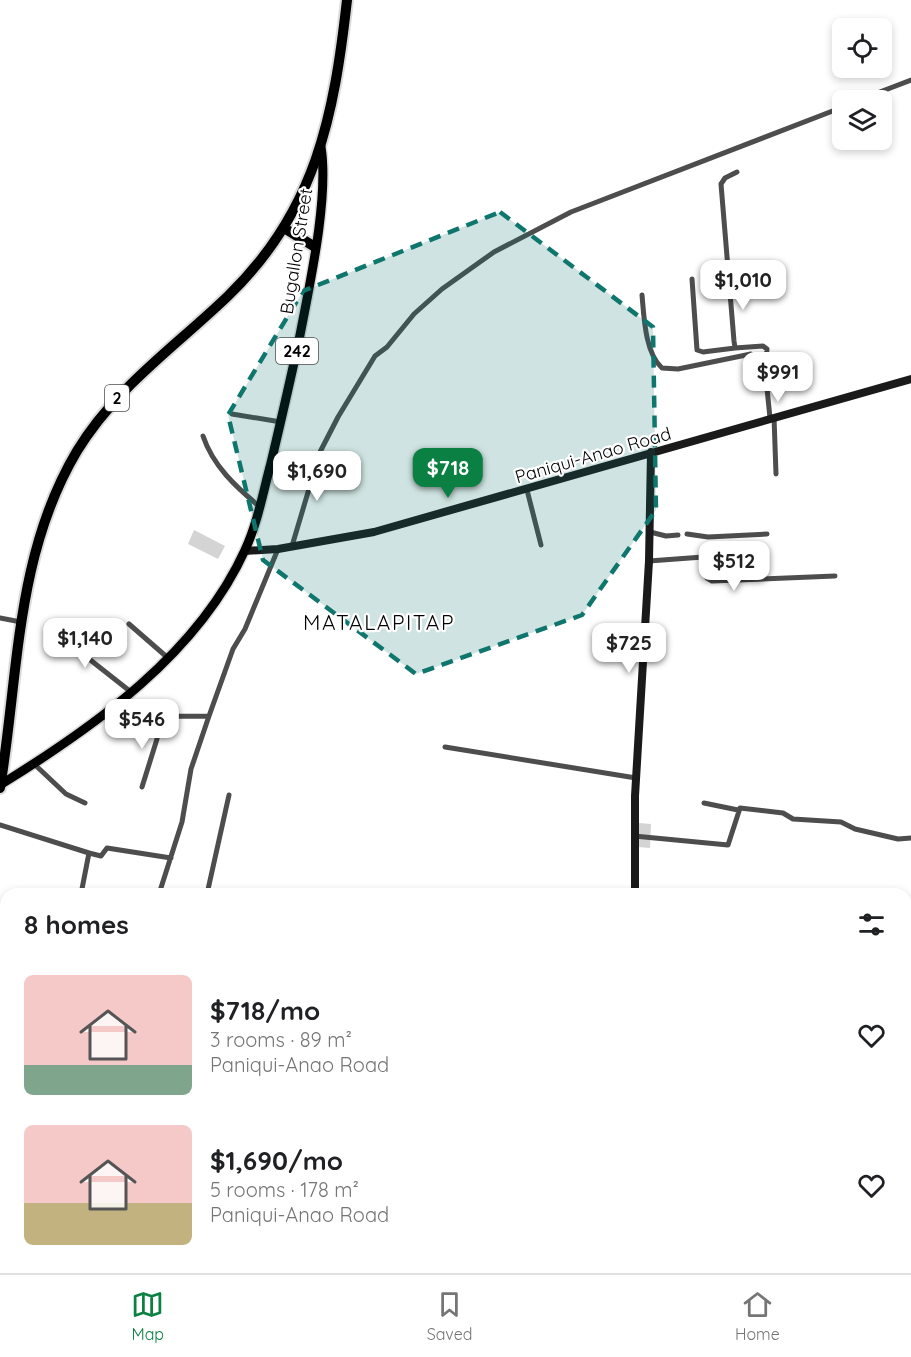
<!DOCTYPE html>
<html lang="en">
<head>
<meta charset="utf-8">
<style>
  :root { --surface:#fff; --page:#f6f6f6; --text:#202124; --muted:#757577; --line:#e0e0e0; --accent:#0b8043 }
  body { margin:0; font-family:Quicksand,sans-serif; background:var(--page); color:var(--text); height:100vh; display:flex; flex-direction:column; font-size:22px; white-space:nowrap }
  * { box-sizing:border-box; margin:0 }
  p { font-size:20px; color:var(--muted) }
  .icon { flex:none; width:33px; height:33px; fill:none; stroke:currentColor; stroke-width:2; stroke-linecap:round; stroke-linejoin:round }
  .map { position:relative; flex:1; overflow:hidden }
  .side { position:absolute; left:0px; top:888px; width:912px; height:386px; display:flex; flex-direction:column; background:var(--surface); border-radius:18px 18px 0 0; box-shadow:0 3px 9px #0003 }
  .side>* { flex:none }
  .buttons { position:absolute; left:832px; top:18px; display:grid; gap:12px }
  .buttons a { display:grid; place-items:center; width:60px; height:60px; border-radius:9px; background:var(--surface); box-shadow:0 3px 9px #0003; font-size:30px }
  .price { position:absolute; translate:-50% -51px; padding:0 14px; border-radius:12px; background:#fff; color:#222; font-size:20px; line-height:39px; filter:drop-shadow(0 2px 3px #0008) }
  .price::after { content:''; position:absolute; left:50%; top:36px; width:18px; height:14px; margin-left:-9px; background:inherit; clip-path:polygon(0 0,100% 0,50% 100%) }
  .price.on { background:var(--accent); color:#fff }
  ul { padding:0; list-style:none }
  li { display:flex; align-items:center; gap:18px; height:150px; padding:0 24px }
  li span { display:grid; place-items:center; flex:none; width:168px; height:120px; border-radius:9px; color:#555 }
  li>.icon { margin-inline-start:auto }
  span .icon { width:72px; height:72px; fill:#fffc; stroke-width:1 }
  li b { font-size:26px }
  h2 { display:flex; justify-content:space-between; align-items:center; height:72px; padding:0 24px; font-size:26px }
  .dock { display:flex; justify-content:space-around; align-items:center; height:84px; border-top:2px solid var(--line); background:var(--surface); font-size:16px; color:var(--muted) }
  .dock a { display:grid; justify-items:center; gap:3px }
  .dock .on { color:var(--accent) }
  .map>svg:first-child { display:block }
  .green { fill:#d4d4d4 }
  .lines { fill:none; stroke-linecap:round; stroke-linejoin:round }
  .runway { stroke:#808080; stroke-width:40 }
  .primary-casing { stroke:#dbdbdb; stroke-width:12 }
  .highway-casing { stroke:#dbdbdb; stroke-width:14 }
  .street { stroke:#4d4d4d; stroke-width:5 }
  .secondary { stroke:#1a1a1a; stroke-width:8 }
  .primary { stroke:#000; stroke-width:9 }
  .highway { stroke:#000; stroke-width:10 }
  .marked { fill:#0f766e; fill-opacity:0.2; stroke:#0f766e; stroke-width:4.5; stroke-dasharray:12 8; stroke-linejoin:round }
  .labels { text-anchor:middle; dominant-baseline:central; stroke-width:4.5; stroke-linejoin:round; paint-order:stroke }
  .shield { fill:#fff; stroke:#4c4c4c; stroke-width:1.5 }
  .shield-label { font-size:16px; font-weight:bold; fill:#000 }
  .street-label { font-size:18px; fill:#000; stroke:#fff }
  .quarter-label { font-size:21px; letter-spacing:1.5px; fill:#000; stroke:#fff }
</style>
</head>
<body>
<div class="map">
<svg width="911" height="1273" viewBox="0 0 911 1273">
  <rect width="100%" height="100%" fill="#fff"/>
  <path class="green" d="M 194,530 L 225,546 L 218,559 L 188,544 Z
    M 639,823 L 651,824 L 650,848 L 638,847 Z"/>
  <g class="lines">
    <path class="runway" d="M 906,1241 L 911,1242"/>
    <defs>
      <path id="primary" d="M 0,785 C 94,727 198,654 245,550 C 258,522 263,492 271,463 C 281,420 291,378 300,335 C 310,283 329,197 321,147"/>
      <path id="highway" d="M 284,228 L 315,247
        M 0,788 C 19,673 15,555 77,451 C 115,388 176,346 228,296 C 316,211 334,116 347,0"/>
    </defs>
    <use href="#primary" class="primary-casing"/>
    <use href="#highway" class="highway-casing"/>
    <path class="street" d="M 859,100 L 911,80
      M 737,172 L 725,178 L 721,184 L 734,341 L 735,348 L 763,346 L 767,349 L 765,369 L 770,418
      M 692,279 L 697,350 L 703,352 L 735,348
      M 642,295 C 644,317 645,353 662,368 L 678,369 L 751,354 L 765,363
      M 232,414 L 281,422
      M 774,417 L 776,474
      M 203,436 C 213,466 236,487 260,507
      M 527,490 L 541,545
      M 650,532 L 666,536 L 678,535
      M 687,534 L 708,537 L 767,534
      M 292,546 L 320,452 L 338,417 L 375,356 L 387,347 L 414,314 L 442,289 L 494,252 L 571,212 L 843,107
      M 649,561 L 703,557 L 708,562 L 707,578 L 712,581 L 835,576
      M 0,618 L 21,622
      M 129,624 L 168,658
      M 51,629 L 131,692
      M 103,717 L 209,716
      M 445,747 L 636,778
      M 33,763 L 66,794 L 85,803
      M 142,787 L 157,739 L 160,718
      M 704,803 L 738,810
      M 0,825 L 89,853
      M 634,836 L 728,845 L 740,808 L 783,813 L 793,819 L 841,822 L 855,829 L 898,839 L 911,838
      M 81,894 L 89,853 L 101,856 L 107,848 L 171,858
      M 159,894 L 182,822 L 191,769 L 209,716 L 233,649 L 245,629 L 278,549
      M 207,894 L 229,795
      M 0,1167 L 6,1146
      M 420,1268 L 428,1273
      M 90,1273 L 92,1268
      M 120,1273 L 122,1268
      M 164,1273 L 165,1268
      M 202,1273 L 203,1268
      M 240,1273 L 242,1268
      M 273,1273 L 274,1268
      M 304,1273 L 305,1268
      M 315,1273 L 321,1268
      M 336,1273 L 337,1268
      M 381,1273 L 381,1268
      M 469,1273 L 470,1268"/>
    <path class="secondary" d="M 245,551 L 278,549 L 374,532 L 911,379
      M 635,894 L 635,796 L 649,561 L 651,452
      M 0,955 L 6,954
      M 906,1006 L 911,1006
      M 599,1268 L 609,1273"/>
    <use href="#primary" class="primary"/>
    <use href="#highway" class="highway"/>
  </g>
  <path class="marked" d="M 500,212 L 653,327 L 656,510 L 582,615 L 416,674 L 263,560 L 228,415 L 303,291 Z"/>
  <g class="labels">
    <g class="shield">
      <rect x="276" y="338" width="42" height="26" rx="4.5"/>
      <rect x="105" y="385" width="24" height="26" rx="4.5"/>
    </g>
    <g class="shield-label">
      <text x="297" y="351">242</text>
      <text x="117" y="398">2</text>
    </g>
    <g class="street-label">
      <text transform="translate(296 251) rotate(-81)">Bugallon Street</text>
      <text transform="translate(593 455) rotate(-16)">Paniqui-Anao Road</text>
    </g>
    <g class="quarter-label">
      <text x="379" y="622">MATALAPITAP</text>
    </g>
  </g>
</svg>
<div class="buttons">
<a><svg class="icon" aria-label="locate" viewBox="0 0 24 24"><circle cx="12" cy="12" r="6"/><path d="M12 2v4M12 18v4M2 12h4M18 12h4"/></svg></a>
<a><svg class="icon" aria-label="layers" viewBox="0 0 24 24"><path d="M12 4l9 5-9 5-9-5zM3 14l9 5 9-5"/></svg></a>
</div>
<b class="price" style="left:743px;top:311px">$1,010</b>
<b class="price" style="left:778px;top:403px">$991</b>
<b class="price on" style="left:448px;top:499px">$718</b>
<b class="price" style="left:317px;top:502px">$1,690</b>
<b class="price" style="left:734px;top:592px">$512</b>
<b class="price" style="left:85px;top:669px">$1,140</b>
<b class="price" style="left:629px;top:674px">$725</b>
<b class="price" style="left:142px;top:750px">$546</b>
<section class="side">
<h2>8 homes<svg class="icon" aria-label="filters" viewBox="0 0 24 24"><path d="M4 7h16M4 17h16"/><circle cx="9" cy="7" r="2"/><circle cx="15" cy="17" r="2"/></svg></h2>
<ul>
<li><span style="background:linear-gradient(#f6c9c9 75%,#7fa58c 0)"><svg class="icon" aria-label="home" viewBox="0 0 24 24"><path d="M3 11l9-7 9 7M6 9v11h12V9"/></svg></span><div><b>$718/mo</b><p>3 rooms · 89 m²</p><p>Paniqui-Anao Road</p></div><svg class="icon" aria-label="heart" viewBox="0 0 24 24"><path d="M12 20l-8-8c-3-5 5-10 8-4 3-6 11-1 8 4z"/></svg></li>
<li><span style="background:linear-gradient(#f6c9c9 65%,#c2b280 0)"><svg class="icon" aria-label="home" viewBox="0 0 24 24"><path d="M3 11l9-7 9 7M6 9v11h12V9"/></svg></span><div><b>$1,690/mo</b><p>5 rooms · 178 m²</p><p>Paniqui-Anao Road</p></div><svg class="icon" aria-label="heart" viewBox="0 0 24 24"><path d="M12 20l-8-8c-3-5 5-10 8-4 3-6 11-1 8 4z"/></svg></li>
</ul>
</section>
</div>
<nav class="dock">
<a class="on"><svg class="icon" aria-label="map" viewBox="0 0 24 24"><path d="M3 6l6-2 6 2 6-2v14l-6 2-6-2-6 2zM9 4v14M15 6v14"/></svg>Map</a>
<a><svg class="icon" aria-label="saved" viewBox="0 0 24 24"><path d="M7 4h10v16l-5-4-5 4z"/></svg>Saved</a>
<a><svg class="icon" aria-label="home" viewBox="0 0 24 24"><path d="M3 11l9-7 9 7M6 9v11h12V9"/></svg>Home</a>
</nav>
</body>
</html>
